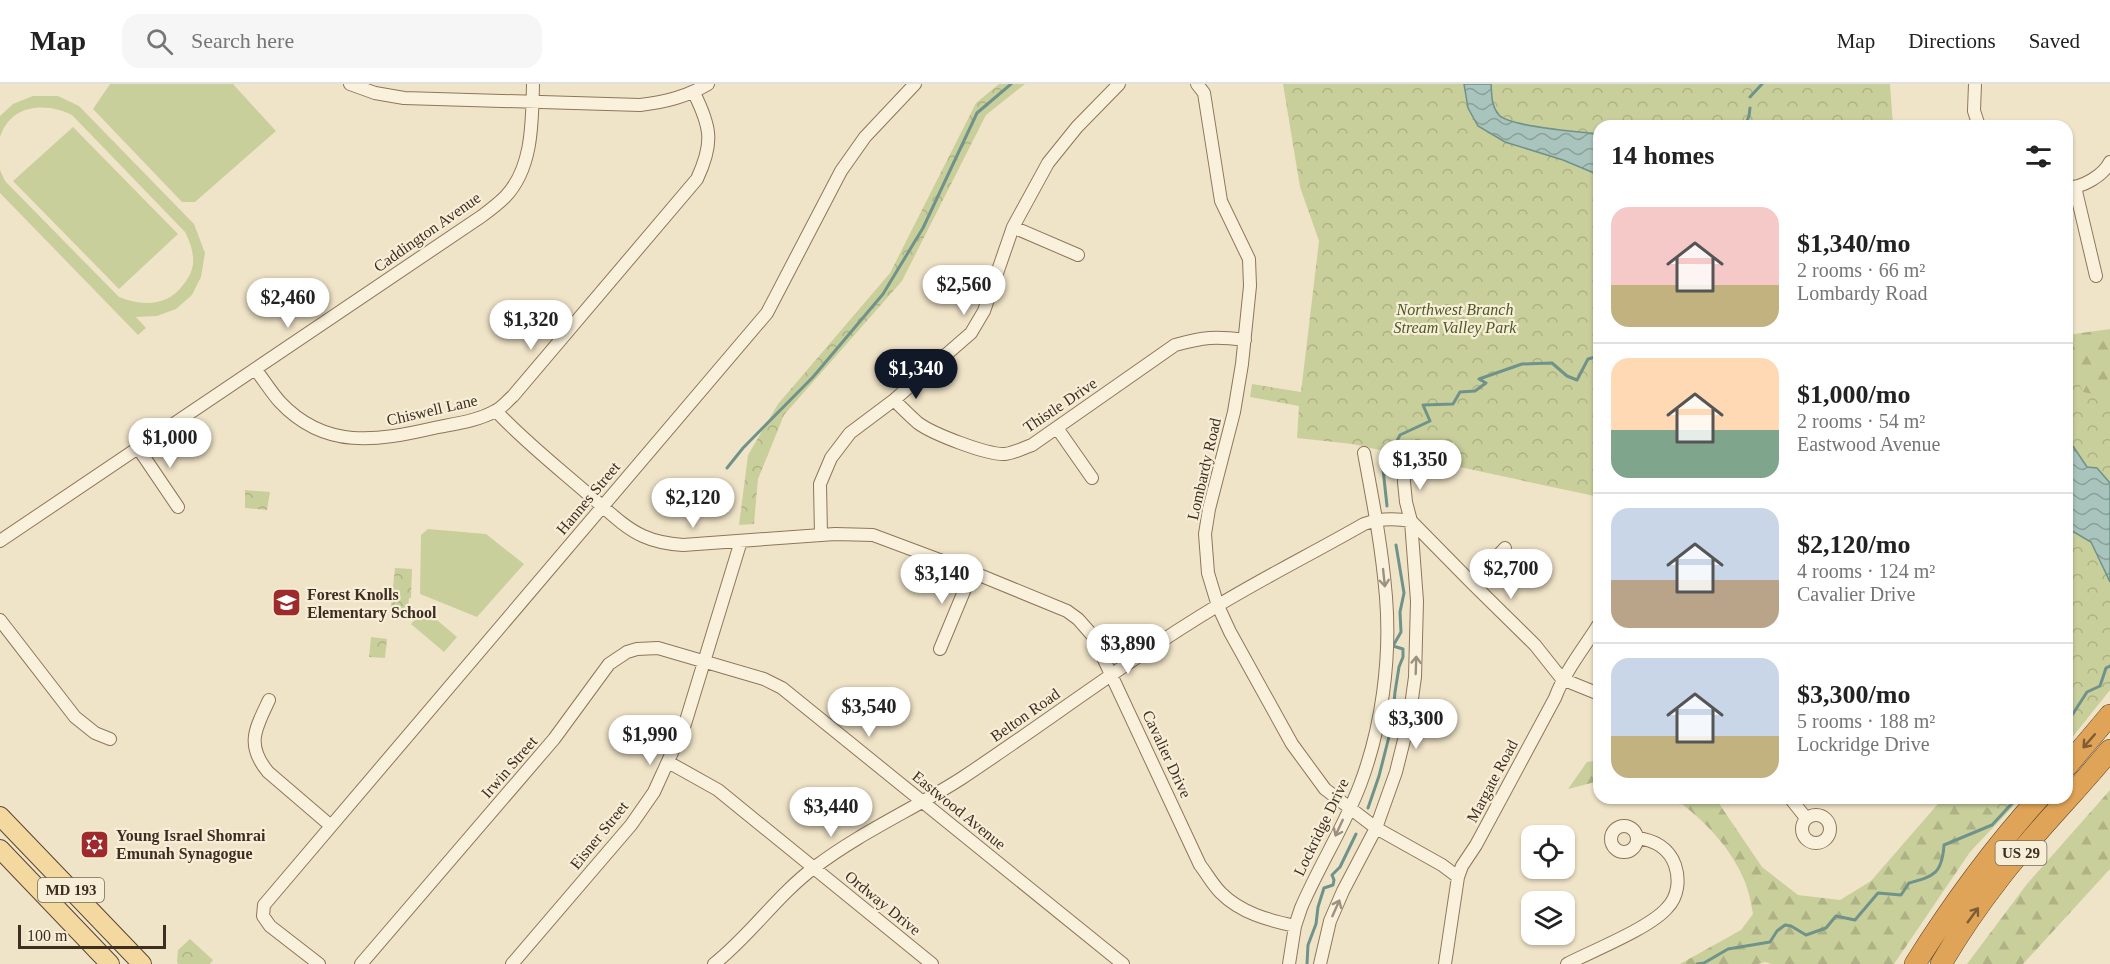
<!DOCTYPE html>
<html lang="en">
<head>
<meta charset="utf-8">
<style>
  :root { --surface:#fff; --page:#f6f6f6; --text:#222; --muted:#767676; --line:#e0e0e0; --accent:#111827 }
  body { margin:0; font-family:Georgia,serif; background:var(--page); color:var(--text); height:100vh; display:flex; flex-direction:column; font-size:22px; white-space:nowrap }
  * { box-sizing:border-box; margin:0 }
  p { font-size:20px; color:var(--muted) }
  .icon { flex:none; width:33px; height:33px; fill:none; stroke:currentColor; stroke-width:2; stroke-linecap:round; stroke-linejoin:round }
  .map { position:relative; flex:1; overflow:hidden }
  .sheet { position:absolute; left:1593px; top:36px; width:480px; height:684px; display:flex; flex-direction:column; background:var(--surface); border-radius:18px; box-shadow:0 2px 4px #0004 }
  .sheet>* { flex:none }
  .tools { position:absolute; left:1521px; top:741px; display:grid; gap:12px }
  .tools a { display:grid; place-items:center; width:54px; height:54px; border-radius:12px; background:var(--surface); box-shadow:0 2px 4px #0004; font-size:30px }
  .scale { position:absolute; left:18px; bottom:15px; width:148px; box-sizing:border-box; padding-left:6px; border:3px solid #3d2e20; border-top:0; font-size:16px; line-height:21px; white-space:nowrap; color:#3d2e20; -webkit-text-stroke:4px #f7eed8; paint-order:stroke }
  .price { position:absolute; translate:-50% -51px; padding:0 14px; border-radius:21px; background:#fff; color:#222; font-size:20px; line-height:39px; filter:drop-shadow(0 2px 3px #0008) }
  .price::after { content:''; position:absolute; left:50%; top:36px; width:18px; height:14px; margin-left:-9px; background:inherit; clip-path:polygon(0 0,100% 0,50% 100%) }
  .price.on { background:var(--accent); color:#fff }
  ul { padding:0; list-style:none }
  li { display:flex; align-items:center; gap:18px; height:150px; padding:0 18px }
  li+li { border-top:2px solid var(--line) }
  li span { display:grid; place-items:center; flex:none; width:168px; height:120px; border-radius:18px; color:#555 }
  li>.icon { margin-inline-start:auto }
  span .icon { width:72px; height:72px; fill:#fffc; stroke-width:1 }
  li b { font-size:26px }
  h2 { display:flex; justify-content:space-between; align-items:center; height:72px; padding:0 18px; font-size:26px }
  header { display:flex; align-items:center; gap:36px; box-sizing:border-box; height:84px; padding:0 30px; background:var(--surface); border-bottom:2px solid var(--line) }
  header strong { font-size:28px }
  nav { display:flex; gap:33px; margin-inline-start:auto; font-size:21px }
  .search { width:420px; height:54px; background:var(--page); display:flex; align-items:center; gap:15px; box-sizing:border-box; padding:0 21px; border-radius:18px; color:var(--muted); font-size:22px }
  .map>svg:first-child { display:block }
  .forest { fill:url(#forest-firs) }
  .park { fill:url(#park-crowns) }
  .garden { fill:#c9cf9b }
  .water { fill:url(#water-waves); stroke:#6f938a; stroke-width:1.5 }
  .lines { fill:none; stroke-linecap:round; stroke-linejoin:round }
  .stream { stroke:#6f938a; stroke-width:3 }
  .street-casing { stroke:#8d765c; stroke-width:14 }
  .primary-casing { stroke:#5b4430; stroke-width:20 }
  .highway-casing { stroke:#5b4430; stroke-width:22 }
  .street { stroke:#faf1dc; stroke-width:12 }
  .primary { stroke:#f3d9a0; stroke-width:18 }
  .highway { stroke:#e0a458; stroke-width:21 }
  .oneway { stroke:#9c907e }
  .oneway2 { stroke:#7e5d36 }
  .labels { text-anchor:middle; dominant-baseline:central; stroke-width:4.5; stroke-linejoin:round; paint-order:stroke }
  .shield { fill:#f7eed8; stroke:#756857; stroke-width:1.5 }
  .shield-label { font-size:15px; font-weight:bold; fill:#3d2e20 }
  .street-label { font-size:16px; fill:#3d2e20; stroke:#f7eed8 }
  .park-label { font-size:16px; font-style:italic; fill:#4d5a26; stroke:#f7eed8 }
  .poi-label { font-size:16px; font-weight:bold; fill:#3d2e20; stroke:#f7eed8; text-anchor:start }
</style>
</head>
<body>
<header>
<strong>Map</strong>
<div class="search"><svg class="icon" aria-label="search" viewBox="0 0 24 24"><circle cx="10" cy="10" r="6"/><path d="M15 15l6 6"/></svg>Search here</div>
<nav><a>Map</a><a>Directions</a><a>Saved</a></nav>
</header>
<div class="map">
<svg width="2110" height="880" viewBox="0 0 2110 880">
  <defs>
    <pattern id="forest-firs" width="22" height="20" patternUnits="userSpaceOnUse" patternTransform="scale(1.5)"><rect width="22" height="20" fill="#c9cf9b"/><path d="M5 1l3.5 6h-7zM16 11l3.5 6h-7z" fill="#aeb285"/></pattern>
    <pattern id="park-crowns" width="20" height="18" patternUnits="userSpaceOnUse" patternTransform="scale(1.5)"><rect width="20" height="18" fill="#c9cf9b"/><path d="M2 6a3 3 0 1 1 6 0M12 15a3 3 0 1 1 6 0" fill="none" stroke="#aeb285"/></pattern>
    <pattern id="water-waves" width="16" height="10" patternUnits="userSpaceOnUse" patternTransform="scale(1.5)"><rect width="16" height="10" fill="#a9c4bc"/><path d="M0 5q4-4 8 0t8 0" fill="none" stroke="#8ba098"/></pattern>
  </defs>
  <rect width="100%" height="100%" fill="#f0e4c8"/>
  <path class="forest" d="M 2110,245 L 2110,364 L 2067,353 L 2067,251 Z
    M 1599,676 L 1599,697 L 1568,705 L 1587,678 Z
    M 2110,706 L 2110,785 L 2023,880 L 1967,880 L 2027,800 Z
    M 1674,714 L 1713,714 L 1718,718 L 1762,783 L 1798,811 L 1840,816 L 1871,797 L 1943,714 L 2021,714 L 1970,768 L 1894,880 L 1772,880 L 1765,878 L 1758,880 L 1680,880 L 1741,846 L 1753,830 C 1751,819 1749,808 1745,798 C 1731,763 1704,736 1674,714 Z"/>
  <path class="park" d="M 999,0 L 1025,0 L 986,31 L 902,197 L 784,331 L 758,395 L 754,440 L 739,441 L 748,371 L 778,320 L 890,189 L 976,19 Z
    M 1283,0 L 1890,0 L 1893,42 L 1599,42 L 1599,413 L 1352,360 L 1297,354 L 1299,322 L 1250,313 L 1252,300 L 1301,308 L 1319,157 L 1300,103 Z
    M 2067,274 L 2083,308 L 2110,313 L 2110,606 L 2067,660 Z
    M 245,406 L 270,408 L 267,426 L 245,424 Z
    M 395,484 L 412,485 L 411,514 L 409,514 L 407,532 L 390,530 Z
    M 371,553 L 387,555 L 385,574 L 369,573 Z
    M 1979,714 L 2018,714 L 2002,733 L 1977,717 Z
    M 190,855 L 213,876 L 210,880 L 178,880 L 177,878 L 178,866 Z"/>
  <path class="garden" d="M 110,0 L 233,0 L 276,47 L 195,118 L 182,118 L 93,25 Z
    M 33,12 L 58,12 L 79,22 L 194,140 L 205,169 L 201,193 L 192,211 L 176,225 L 157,232 L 136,233 L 146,244 L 138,251 L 0,109 L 0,86 L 5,97 L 119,213 C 141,222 167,223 183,201 C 188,195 192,188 193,180 C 194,168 190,158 185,148 L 72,31 C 45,18 11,20 0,53 L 0,32 L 13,20 Z
    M 73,43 L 178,150 L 119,205 L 13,97 Z
    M 428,445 L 486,450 L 524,480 L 477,533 L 420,510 L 421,451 Z
    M 424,525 L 457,553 L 444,568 L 411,540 Z"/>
  <path class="water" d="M 1464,0 L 1491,0 C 1492,11 1491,22 1499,31 C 1510,43 1580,48 1599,50 L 1599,91 L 1563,76 L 1505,58 L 1478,42 L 1468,24 Z
    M 2067,353 L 2087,383 L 2097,384 L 2110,399 L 2110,498 L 2091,458 L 2067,444 L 2067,435 L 2069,433 L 2067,428 Z"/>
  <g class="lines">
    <path class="stream" d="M 1750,13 L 1762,0
      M 1745,42 L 1749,32 L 1750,24
      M 727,384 L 743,364 L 813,293 L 883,210 L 923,144 L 977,29 L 1011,0
      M 1387,422 L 1383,385 L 1400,351 L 1430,337 L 1423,321 L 1453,320 L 1460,308 L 1475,307 L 1486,299 L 1479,295 L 1522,280 L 1552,279 L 1567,292 L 1577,296 L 1588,275 L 1599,272
      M 2067,639 L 2087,608 L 2100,602 L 2106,584 L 2110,582
      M 1368,724 L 1379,692 L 1392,641 L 1395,608 L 1399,583 L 1403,573 L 1403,565 L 1393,562 L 1401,548 L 1400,528 L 1404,509 L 1396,461
      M 1307,880 L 1308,861 L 1316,840 L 1318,823 L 1324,804 L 1333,801 L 1334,796 L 1332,791 L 1340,783 L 1356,750
      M 1697,880 L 1704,879 L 1728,865 L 1770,858 L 1777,847 L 1785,841 L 1791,842 L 1806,851 L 1826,844 L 1836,832 L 1855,836 L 1878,809 L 1901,811 L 1909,799 C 1934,792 1942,790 1944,761 L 1992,741 L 2017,714"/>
    <defs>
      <path id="street" d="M 350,0 L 375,9 L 404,14 L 640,21 C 665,18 686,13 708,0
        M 1197,0 L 1204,9 L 1221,117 L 1249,175 L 1250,202 L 1242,280 L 1234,328 L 1209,425 L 1205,450 L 1208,489 L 1218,522 L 1230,548 L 1292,660 L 1325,705 L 1376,744 L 1442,781 L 1458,793
        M 1975,0 L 1974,27 L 1979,42
        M 2075,103 L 2096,192
        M 2067,104 C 2083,103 2103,92 2110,78
        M 1013,143 L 1078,171
        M 255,285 C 264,296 271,308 280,318 C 325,366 377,357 434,344 C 453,340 478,337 495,327 C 502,324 507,317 513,312 L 697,95 C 714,59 711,43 694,9
        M 894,316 C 902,324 910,332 918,339 C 933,350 987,371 1005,370 C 1014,369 1023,364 1032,361 L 1175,261 C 1204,253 1215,252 1245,256
        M 496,327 C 524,357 557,383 588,410 C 605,424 623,443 643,452 C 656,458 669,460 683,461 L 835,450 L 873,451 L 972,488 L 1067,527 L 1078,535 L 1093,552 L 1200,781 C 1207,790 1213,801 1221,809 C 1241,829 1268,836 1295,842
        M 1057,344 L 1092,394
        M 138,364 L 178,423
        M 1411,437 L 1472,499 L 1535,561 L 1562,595 L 1599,610
        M 821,451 L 820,400 L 831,374 L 850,349 L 894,316 L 971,249 L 984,227 L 1013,143 L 1048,79 L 1077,43 L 1119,0
        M 0,457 L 482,132 C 490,126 498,120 505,113 C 533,84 532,38 533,0
        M 1472,499 L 1505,464
        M 0,536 L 75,633 L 95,649 L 110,655
        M 940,565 L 972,488
        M 269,616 C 256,644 245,660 268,688 L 331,742
        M 668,678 L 718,706 L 932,880
        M 1790,714 L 1806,734
        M1802 745a14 14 0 1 1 28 0a14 14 0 1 1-28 0Z
        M1611 755a13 13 0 1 1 26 0a13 13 0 1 1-26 0Z
        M 319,880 L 270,842 L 263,832 L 264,821 L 767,229 L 841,87 L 865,53 L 915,0
        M 361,880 L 554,655 L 609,580 L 627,568 L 637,565 L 658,564 L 764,595 L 782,604 L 1123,880
        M 512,880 L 631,741 L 654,708 L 685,640 L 741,457
        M 714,880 C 751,851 777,811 815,783 C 861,748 914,725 962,694 C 1048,637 1129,575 1217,522 C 1265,493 1315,468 1364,440 C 1380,434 1394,434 1411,437
        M 1289,880 L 1295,842 L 1301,824 C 1319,782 1344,743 1360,701 C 1382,643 1391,575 1386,513 C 1382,464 1373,417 1364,369
        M 1320,880 L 1330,837 L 1343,807 L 1376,744 L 1396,688 L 1409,636 L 1415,593 L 1417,517 L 1411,437 L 1406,418 L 1404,398 L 1405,380
        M 1445,880 L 1458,793 L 1462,782 L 1476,761 L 1555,614 C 1565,587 1584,564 1599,540
        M 1567,880 C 1592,867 1650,844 1667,824 C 1678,813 1680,796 1675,781 C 1669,764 1654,756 1637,754"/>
      <path id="primary" d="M 0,732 L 142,880
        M 0,765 L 110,880"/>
      <path id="highway" d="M 2067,682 L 2110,631
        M 1915,880 C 1952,821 1992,766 2039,714
        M 1941,880 C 1958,851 1977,823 1998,796 C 2033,750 2074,710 2110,666"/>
    </defs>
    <use href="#street" class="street-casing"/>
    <use href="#primary" class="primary-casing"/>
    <use href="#highway" class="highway-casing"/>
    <use href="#street" class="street"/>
    <use href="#primary" class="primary"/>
    <use href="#highway" class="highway"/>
  </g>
  <defs><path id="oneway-shaft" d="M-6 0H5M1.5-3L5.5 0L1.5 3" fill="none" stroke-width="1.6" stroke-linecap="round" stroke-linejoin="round" transform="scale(1.5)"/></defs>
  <g class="oneway">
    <use href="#oneway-shaft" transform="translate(1384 494) rotate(84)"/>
    <use href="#oneway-shaft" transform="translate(1416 581) rotate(-88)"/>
    <use href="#oneway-shaft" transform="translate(1339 744) rotate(115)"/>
    <use href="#oneway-shaft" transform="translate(1336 824) rotate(-66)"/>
  </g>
  <g class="oneway2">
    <use href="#oneway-shaft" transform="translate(2089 657) rotate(131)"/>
    <use href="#oneway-shaft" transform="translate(1973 831) rotate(-54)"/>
  </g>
  <defs>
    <symbol id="school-square" viewBox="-11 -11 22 22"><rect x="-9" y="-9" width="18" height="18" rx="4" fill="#9e2a2b" stroke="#f7eed8"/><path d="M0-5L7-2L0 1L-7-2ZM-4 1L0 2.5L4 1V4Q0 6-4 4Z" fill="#fff"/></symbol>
    <symbol id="synagogue-square" viewBox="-11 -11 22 22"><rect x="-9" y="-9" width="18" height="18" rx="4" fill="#9e2a2b" stroke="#f7eed8"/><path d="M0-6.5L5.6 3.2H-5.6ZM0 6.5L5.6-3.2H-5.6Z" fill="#fff"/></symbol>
  </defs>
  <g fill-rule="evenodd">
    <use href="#school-square" x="270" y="502" width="33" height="33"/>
    <use href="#synagogue-square" x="78" y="744" width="33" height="33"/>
  </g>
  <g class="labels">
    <g class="shield">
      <rect x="1995.5" y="757" width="51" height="24" rx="4.5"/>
      <rect x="38" y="794" width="66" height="24" rx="4.5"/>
    </g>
    <g class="shield-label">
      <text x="2021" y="769">US 29</text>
      <text x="71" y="806">MD 193</text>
    </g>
    <g class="street-label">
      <text transform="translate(427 148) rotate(-35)">Caddington Avenue</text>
      <text transform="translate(1060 321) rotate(-34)">Thistle Drive</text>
      <text transform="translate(432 326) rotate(-13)">Chiswell Lane</text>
      <text transform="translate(1204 385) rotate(-77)">Lombardy Road</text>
      <text transform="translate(588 414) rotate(-50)">Hannes Street</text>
      <text transform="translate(1025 631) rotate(-35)">Belton Road</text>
      <text transform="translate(1167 670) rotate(65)">Cavalier Drive</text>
      <text transform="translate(509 683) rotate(-49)">Irwin Street</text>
      <text transform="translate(1492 697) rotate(-62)">Margate Road</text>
      <text transform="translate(959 726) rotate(39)">Eastwood Avenue</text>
      <text transform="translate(1321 743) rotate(-64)">Lockridge Drive</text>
      <text transform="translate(599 751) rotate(-51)">Eisner Street</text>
      <text transform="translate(883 819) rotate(39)">Ordway Drive</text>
    </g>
    <g class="park-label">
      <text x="1455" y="225">Northwest Branch<tspan x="1455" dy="18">Stream Valley Park</tspan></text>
    </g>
    <g class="poi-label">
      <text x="307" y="510">Forest Knolls<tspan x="307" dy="18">Elementary School</tspan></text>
      <text x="116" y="751">Young Israel Shomrai<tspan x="116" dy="18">Emunah Synagogue</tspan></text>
    </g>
  </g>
</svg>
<div class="tools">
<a><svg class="icon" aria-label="locate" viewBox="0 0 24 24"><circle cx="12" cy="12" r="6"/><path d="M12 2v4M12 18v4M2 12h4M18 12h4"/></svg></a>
<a><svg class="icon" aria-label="layers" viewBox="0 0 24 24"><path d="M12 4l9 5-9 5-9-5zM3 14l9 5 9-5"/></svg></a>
</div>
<div class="scale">100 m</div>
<b class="price" style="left:964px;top:232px">$2,560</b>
<b class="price" style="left:288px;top:245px">$2,460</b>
<b class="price" style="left:531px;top:267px">$1,320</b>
<b class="price on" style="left:916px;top:316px">$1,340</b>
<b class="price" style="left:170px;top:385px">$1,000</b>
<b class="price" style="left:1420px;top:407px">$1,350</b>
<b class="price" style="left:693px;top:445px">$2,120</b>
<b class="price" style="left:1511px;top:516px">$2,700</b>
<b class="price" style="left:942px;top:521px">$3,140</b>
<b class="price" style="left:1128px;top:591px">$3,890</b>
<b class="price" style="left:869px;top:654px">$3,540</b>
<b class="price" style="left:1416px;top:666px">$3,300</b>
<b class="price" style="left:650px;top:682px">$1,990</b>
<b class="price" style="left:831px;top:754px">$3,440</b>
<section class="sheet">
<h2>14 homes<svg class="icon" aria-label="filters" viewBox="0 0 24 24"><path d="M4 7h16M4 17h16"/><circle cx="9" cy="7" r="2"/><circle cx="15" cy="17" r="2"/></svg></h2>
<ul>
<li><span style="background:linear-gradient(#f6c9c9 65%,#c2b280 0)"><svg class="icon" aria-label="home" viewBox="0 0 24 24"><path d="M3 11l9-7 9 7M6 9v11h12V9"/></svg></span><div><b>$1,340/mo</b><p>2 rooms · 66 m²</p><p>Lombardy Road</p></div></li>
<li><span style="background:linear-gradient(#ffd9b3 60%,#7fa58c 0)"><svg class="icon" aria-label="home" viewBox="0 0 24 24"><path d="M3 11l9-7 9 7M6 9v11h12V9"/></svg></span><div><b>$1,000/mo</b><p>2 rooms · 54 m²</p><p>Eastwood Avenue</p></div></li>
<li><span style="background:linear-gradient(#c9d6e8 60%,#b9a48a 0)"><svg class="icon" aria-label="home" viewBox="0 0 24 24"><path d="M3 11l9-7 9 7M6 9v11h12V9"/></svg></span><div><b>$2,120/mo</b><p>4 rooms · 124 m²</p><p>Cavalier Drive</p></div></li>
<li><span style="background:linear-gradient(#c9d6e8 65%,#c2b280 0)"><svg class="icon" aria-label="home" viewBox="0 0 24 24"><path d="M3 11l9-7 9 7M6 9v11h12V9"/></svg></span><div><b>$3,300/mo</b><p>5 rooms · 188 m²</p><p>Lockridge Drive</p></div></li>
</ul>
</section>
</div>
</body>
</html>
